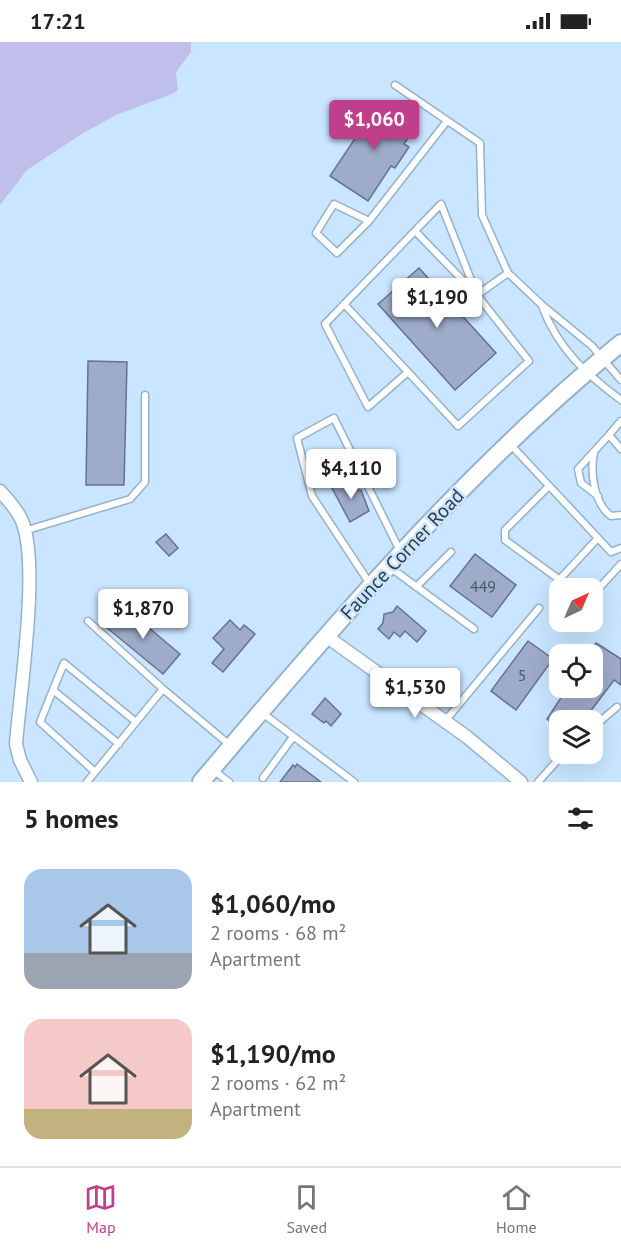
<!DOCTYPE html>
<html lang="en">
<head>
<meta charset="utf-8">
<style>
  :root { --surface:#fff; --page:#f6f6f6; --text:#222; --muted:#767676; --line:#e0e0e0; --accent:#bf3f8a }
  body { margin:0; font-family:"PT Sans",sans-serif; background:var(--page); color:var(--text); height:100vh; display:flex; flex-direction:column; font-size:22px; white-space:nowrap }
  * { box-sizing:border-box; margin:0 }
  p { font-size:20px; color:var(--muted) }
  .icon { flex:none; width:33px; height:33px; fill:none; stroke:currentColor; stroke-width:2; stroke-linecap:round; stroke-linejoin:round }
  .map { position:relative; height:740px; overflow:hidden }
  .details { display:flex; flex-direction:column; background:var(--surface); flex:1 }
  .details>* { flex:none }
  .needle { width:39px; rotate:44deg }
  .buttons { position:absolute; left:549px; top:536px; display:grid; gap:12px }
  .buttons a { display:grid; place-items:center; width:54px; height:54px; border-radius:12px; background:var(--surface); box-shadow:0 6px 24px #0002; font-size:30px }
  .price { position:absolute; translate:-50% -51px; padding:0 14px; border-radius:6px; background:#fff; color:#222; font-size:20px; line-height:39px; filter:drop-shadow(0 2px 3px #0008) }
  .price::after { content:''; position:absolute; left:50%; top:36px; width:18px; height:14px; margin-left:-9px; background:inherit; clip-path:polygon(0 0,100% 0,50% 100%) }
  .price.active { background:var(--accent); color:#fff }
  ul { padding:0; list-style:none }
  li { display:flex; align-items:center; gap:18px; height:150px; padding:0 24px }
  li span { display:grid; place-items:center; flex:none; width:168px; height:120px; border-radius:18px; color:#555 }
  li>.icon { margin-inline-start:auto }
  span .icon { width:72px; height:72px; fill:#fffc; stroke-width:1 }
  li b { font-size:26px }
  h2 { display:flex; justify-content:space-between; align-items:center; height:72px; padding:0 24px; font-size:26px }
  .status { display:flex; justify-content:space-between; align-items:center; height:42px; padding:0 30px; background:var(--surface); direction:ltr }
  .status svg { height:16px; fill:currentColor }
  .tabs { display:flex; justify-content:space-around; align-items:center; height:84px; border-top:2px solid var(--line); background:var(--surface); font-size:16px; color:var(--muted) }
  .tabs a { display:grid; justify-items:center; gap:3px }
  .tabs .active { color:var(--accent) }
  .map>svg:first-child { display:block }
  .green { fill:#c0beea }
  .building { fill:#9eabc9; stroke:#66728e; stroke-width:1.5 }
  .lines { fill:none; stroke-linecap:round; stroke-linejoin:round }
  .lane-casing { stroke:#96b1ca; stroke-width:9 }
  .street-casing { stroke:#96b1ca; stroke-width:15 }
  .secondary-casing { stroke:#96b1ca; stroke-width:20 }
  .lane { stroke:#fff; stroke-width:6 }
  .street { stroke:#fff; stroke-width:12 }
  .secondary { stroke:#fff; stroke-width:16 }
  .labels { text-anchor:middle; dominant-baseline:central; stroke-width:5; stroke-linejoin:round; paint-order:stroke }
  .number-label { font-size:16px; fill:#4c5868 }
  .street-label { font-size:20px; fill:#313d47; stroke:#c9e5ff }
</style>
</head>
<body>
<div class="status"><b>17:21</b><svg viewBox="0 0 49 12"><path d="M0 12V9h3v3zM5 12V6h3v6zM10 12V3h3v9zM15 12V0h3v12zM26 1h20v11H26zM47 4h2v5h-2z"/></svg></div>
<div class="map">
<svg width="621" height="740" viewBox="0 0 621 740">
  <rect width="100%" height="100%" fill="#c9e5ff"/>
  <path class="green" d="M 0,0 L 191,0 L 191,10 L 176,30 L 178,48 L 172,52 L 116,73 L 83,91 L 27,128 L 0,163 Z"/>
  <path class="building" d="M 380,59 L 416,83 L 404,102 L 409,105 L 395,126 L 391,124 L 368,159 L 330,134 Z
    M 419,226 L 496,311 L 455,348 L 378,262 Z
    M 88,319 L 127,320 L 124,443 L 86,443 Z
    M 352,436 L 359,449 L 361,448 L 369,469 L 350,480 L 332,446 Z
    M 166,492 L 178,506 L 169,514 L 156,500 Z
    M 475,512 L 516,543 L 492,575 L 450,544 Z
    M 123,564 L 180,612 L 163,632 L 106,585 Z
    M 397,564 L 426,589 L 417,600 L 405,589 L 400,595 L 394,590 L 389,597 L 378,587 L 383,581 L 384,572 L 393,570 Z
    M 230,578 L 240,588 L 244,583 L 255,592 L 223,630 L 212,621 L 224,607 L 213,596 Z
    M 528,599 L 553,617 L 516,668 L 491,649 Z
    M 596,601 L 621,617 L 621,643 L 614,638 L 584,678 L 560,678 L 560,686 L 547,677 L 568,645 L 592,645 L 592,607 Z
    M 325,656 L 341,672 L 331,684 L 326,679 L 324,681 L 312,672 Z
    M 297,722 L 321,740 L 280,740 L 293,723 L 295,725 Z"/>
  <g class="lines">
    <defs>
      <path id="lane" d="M 395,43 L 480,101 L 482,173 L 508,231 L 542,263 L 592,304 L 621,338
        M 369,179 L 334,162 L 316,191 L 337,211 L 369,179 L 447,79
        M 415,189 L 477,253 L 529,319 L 458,384 L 408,330 L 368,365 L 325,282 L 441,162 L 477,253 L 508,231
        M 344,262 L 408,330
        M 542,264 C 558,307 585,331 621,358
        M 621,379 L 609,393 L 621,407
        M 510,402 L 611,510 L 621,506
        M 594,411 C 590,430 594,462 611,474 L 621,473
        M 549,444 L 505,488 L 505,498 L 571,546
        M 598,454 L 581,441 L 578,427 L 609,393
        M 24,489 L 130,457 L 145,440 L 145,353
        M 391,526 L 474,587
        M 559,538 L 598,496
        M 370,542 L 312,454 L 297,396 L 334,376 L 400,509
        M 416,545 L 451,510
        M 592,554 L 621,522
        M 163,647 L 231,704
        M 53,648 L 119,702
        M 261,670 L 354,740
        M 445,679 L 539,566
        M 592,686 L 617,665
        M 213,728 L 229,740
        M 95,730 L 40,680 L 64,621 L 136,680
        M 263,736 L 293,695
        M 87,740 L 163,647 L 88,579
        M 538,740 L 564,711"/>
      <path id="street" d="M 0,449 C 8,458 17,467 22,479 C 40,523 20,649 16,702 L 20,718 L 31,740
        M 326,594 L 467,695 L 521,740"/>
      <path id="secondary" d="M 201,740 C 332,585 464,430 621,301"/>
    </defs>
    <use href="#lane" class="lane-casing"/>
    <use href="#street" class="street-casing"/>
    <use href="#secondary" class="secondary-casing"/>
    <use href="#lane" class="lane"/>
    <use href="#street" class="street"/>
    <use href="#secondary" class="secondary"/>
  </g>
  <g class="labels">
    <g class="number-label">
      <text x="483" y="544">449</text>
      <text x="522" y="633">5</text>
    </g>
    <g class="street-label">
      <text transform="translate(402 512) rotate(-47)">Faunce Corner Road</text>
    </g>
  </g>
</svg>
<div class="buttons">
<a><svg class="needle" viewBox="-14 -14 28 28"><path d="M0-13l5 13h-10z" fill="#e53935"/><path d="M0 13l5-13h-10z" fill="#767676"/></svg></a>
<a><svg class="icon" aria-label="locate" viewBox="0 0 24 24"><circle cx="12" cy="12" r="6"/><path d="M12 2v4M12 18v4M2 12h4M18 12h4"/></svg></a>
<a><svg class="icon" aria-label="layers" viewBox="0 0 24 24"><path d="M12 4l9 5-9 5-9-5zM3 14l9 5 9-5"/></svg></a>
</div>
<b class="price active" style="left:374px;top:109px">$1,060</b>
<b class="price" style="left:437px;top:287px">$1,190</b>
<b class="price" style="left:351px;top:458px">$4,110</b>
<b class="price" style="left:143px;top:598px">$1,870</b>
<b class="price" style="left:415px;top:677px">$1,530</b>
</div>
<section class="details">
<h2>5 homes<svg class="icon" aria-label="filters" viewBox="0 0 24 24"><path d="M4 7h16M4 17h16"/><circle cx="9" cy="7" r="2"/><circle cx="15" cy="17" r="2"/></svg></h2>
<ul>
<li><span style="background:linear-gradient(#a9c7e8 70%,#9aa5b1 0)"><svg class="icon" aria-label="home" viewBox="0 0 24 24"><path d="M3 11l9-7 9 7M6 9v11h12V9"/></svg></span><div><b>$1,060/mo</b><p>2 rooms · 68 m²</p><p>Apartment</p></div></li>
<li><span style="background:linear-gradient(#f6c9c9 75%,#c2b280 0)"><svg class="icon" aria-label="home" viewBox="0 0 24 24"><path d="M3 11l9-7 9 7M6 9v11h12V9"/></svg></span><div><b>$1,190/mo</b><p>2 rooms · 62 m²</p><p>Apartment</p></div></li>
</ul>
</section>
<nav class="tabs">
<a class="active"><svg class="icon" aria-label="map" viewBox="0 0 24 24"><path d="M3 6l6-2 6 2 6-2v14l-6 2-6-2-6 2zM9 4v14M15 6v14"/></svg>Map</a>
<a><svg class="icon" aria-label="saved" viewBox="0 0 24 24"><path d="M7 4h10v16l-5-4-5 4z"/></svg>Saved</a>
<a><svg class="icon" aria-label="home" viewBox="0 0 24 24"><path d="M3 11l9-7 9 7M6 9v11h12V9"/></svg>Home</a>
</nav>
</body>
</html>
